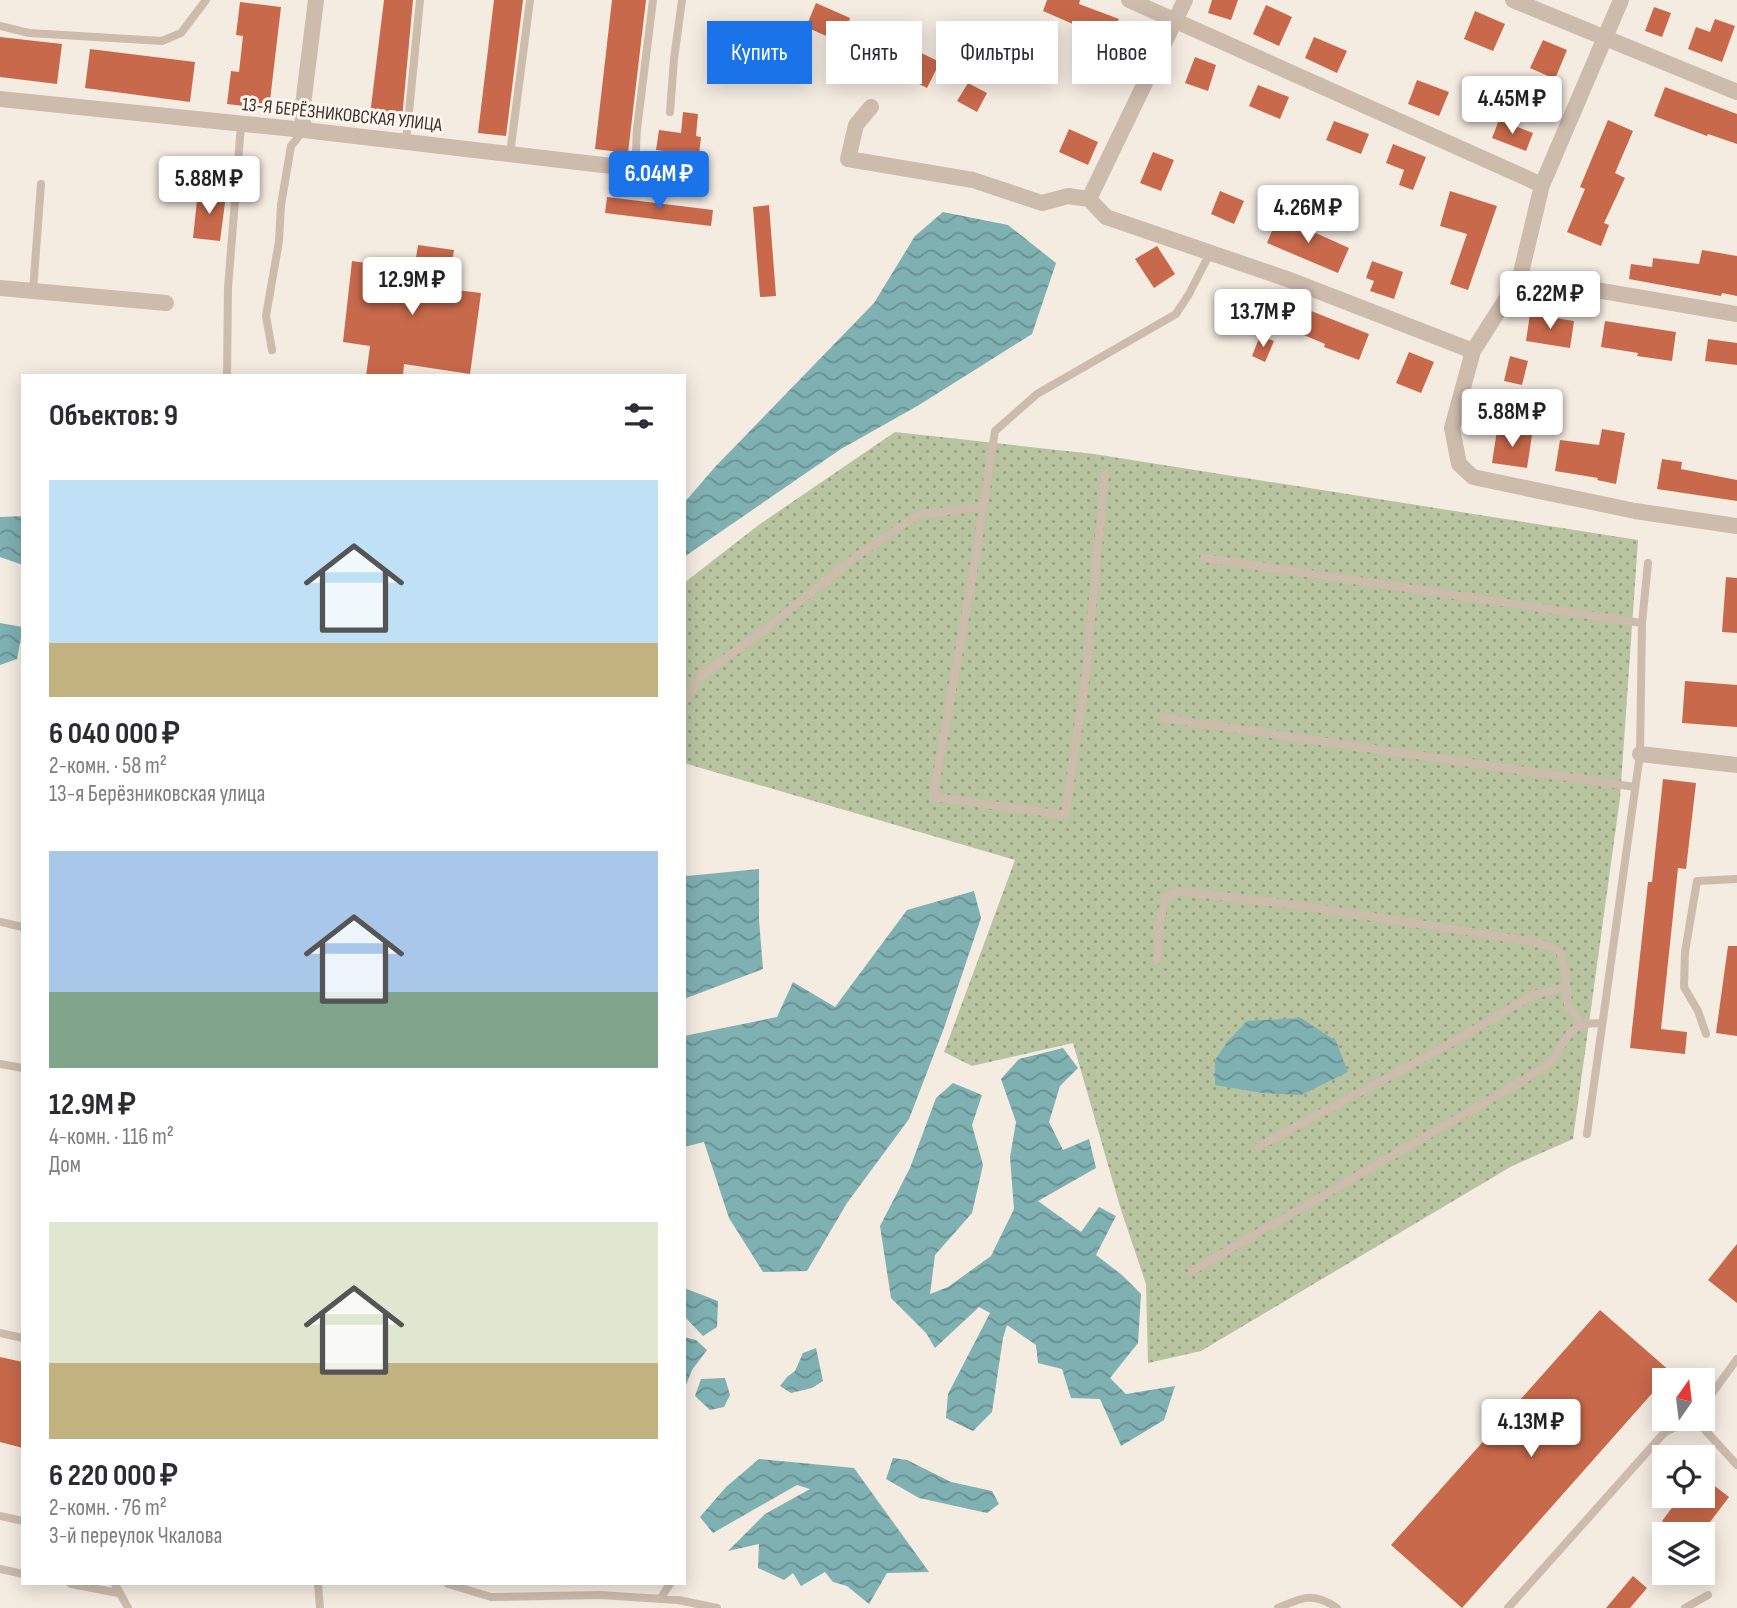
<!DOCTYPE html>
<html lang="ru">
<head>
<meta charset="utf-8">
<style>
  :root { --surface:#fff; --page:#f2f2f3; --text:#2b2b33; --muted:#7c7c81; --accent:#1a73e8 }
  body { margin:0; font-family:"Sofia Sans Condensed",sans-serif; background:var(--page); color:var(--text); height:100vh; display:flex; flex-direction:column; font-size:26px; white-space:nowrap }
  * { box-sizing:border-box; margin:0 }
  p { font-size:23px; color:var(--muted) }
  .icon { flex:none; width:38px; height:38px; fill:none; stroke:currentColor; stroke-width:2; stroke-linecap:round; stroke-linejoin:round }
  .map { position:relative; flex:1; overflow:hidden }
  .drawer { position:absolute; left:21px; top:374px; width:665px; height:1211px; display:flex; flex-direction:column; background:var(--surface); border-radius:0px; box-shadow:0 4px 18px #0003 }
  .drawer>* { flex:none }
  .top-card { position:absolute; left:707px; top:21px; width:665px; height:63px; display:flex; gap:14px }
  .needle { width:46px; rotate:14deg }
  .fabs { position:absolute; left:1652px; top:1368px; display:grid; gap:14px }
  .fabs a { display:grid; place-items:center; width:63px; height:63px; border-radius:0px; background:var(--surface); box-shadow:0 4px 18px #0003; font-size:35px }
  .price { position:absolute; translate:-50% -60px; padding:0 16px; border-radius:7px; background:#fff; color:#222; font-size:23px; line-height:46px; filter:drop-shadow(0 2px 4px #0008) }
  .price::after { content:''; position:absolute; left:50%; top:42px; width:21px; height:16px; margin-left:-10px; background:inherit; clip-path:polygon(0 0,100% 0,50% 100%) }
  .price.active { background:var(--accent); color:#fff }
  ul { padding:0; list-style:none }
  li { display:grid; align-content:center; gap:14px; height:371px; padding:0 28px }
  li span { display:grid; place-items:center; height:217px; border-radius:0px; color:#555 }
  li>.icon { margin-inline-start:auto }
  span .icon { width:126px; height:126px; fill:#fffc; stroke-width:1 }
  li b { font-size:30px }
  h2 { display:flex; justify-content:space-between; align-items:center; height:84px; padding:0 28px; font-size:30px }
  .tag { padding:0 24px; border-radius:0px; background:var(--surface); box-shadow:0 4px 18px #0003; font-size:24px; line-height:63px }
  .tag.active { background:var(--accent); color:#fff }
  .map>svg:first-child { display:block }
  .garden { fill:url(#garden-dots) }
  .water { fill:url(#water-waves) }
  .building { fill:#c8694b }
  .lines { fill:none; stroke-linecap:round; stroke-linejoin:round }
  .lane { stroke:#cdbbac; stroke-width:8 }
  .street { stroke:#cdbbac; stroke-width:16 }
  .labels { text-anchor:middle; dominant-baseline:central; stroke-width:6; stroke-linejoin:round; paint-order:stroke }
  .street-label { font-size:19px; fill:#3b302b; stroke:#fbf5ee }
</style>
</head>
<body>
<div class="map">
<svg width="1737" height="1608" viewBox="0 0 1737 1608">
  <defs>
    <pattern id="garden-dots" width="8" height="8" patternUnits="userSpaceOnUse" patternTransform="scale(1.75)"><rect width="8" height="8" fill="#b8c4a0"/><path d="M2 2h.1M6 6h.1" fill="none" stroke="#97a083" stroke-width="1.8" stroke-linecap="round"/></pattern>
    <pattern id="water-waves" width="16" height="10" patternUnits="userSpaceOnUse" patternTransform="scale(1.75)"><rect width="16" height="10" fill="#7fb0b2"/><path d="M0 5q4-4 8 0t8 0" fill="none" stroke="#699091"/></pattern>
  </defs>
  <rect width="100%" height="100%" fill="#f4ebe1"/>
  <path class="garden" d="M 895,432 L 1094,454 L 1638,540 L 1620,798 L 1573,1139 L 1512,1166 L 1201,1351 L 1148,1363 L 1146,1284 L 1121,1210 L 1073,1043 L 972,1066 L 944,1052 L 1015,860 L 684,763 L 684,583 L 760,524 Z"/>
  <path class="water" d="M 943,212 L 1008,225 L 1056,263 L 1032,334 L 919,405 L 841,449 L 684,557 L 684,503 L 715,467 L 874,303 L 915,236 Z
    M 23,516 L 23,565 L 0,557 L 0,517 Z
    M 0,623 L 23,627 L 17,659 L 0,665 Z
    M 759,869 L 759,920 L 763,969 L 684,999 L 684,872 L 687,876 Z
    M 974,891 L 981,918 L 944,1028 L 909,1119 L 847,1203 L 807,1271 L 763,1272 L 729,1218 L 704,1142 L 684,1147 L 684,1036 L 777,1017 L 793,982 L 835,1007 L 907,910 Z
    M 1301,1018 L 1336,1041 L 1348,1072 L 1301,1095 L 1262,1093 L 1215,1085 L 1215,1060 L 1228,1041 L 1247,1021 Z
    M 1063,1048 L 1078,1068 L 1060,1086 L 1049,1122 L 1063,1150 L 1089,1139 L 1096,1168 L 1038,1201 L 1081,1232 L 1099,1207 L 1116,1216 L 1096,1255 L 1122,1275 L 1141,1294 L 1138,1343 L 1110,1378 L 1126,1394 L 1175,1386 L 1164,1420 L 1121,1446 L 1100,1399 L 1071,1398 L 1062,1369 L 1038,1363 L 1036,1345 L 1007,1325 L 1003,1338 L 992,1412 L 973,1431 L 946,1418 L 948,1394 L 990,1313 L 979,1307 L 935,1348 L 926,1333 L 891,1298 L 880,1226 L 910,1168 L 936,1098 L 953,1083 L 982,1095 L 972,1125 L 983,1165 L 972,1213 L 935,1255 L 930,1294 L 948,1287 L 991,1256 L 1014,1209 L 1010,1157 L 1016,1122 L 1001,1079 L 1019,1059 Z
    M 684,1288 L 718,1301 L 717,1327 L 703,1336 L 684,1316 Z
    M 684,1337 L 696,1340 L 707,1350 L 692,1370 L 684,1390 Z
    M 816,1348 L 823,1381 L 812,1388 L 791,1393 L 780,1386 L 787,1377 L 795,1371 L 803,1353 Z
    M 725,1378 L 730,1395 L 724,1407 L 710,1410 L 695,1396 L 701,1379 Z
    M 893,1458 L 907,1460 L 951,1482 L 992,1491 L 999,1504 L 987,1513 L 919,1498 L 886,1479 Z
    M 759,1459 L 854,1468 L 929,1572 L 887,1573 L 869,1604 L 847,1586 L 833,1582 L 825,1572 L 801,1586 L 793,1573 L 784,1580 L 758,1568 L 759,1544 L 728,1551 L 765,1514 L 810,1489 L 797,1485 L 713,1533 L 700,1517 L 726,1487 Z"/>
  <path class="building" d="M 384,0 L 413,0 L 402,119 L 370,115 Z
    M 494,0 L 523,0 L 506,136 L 478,133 Z
    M 612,0 L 646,0 L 628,153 L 595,149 Z
    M 1047,0 L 1080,0 L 1079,4 L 1119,19 L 1117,23 L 1148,31 L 1141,56 L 1087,38 L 1089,31 L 1043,11 Z
    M 1212,0 L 1238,0 L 1231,20 L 1208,13 Z
    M 240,2 L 281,7 L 269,109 L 227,104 L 231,71 L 239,72 L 243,36 L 236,35 Z
    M 816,3 L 850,18 L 848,25 L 913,54 L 915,50 L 940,62 L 927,88 L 903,76 L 905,71 L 806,27 Z
    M 1266,5 L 1292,17 L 1279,46 L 1253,34 Z
    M 1654,7 L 1671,13 L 1662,37 L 1645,31 Z
    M 1475,11 L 1505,24 L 1493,51 L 1464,39 Z
    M 1715,19 L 1735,26 L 1722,62 L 1688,49 L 1696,27 L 1710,32 Z
    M 0,37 L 62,44 L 57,84 L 0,77 Z
    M 1314,37 L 1347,51 L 1337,73 L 1305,58 Z
    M 1543,40 L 1567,50 L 1555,79 L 1530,68 Z
    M 90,49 L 195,62 L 190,102 L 85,88 Z
    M 1195,57 L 1216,65 L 1208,91 L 1185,83 Z
    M 1417,80 L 1449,92 L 1439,116 L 1408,104 Z
    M 968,83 L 987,93 L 977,112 L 957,101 Z
    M 1258,85 L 1289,97 L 1280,119 L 1249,106 Z
    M 1665,87 L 1737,114 L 1737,144 L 1708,134 L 1707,136 L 1654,116 Z
    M 683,112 L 698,114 L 696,136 L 701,137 L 699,155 L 656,150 L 659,130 L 681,133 Z
    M 1499,120 L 1533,133 L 1526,151 L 1492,138 Z
    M 1608,120 L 1633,131 L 1615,173 L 1625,178 L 1604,223 L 1609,225 L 1601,246 L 1567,232 L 1585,189 L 1580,187 Z
    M 1334,121 L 1369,134 L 1361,154 L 1326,140 Z
    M 1069,129 L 1098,142 L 1088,165 L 1059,152 Z
    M 1393,144 L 1426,157 L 1413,190 L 1399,185 L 1404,170 L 1386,163 Z
    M 1153,152 L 1174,160 L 1161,191 L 1140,183 Z
    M 198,191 L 226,195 L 220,241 L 193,238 Z
    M 1220,191 L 1244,201 L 1234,224 L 1211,214 Z
    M 1450,191 L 1497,206 L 1468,290 L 1450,284 L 1467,234 L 1440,226 Z
    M 607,197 L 713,210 L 711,226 L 605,213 Z
    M 769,205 L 776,296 L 760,297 L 753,207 Z
    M 1278,216 L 1349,248 L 1338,273 L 1267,243 Z
    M 418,245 L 454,250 L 448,289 L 481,293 L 470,374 L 404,364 L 403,376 L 366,376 L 370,346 L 343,342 L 352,261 L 387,266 L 384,287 L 411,291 Z
    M 1157,246 L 1175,274 L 1154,288 L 1135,259 Z
    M 1702,250 L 1737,256 L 1737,296 L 1722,293 L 1721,296 L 1629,279 L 1631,264 L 1652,267 L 1653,258 L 1699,264 Z
    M 1372,261 L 1403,272 L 1394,299 L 1370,291 L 1374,281 L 1366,278 Z
    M 1281,299 L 1369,334 L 1359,360 L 1324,347 L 1325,344 L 1271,321 Z
    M 1530,314 L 1574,321 L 1570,348 L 1526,341 Z
    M 1605,321 L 1676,332 L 1672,361 L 1637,356 L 1638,353 L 1601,347 Z
    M 1260,336 L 1274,341 L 1265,362 L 1252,356 Z
    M 1708,339 L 1737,343 L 1737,365 L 1705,361 Z
    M 1409,352 L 1434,362 L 1421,393 L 1396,383 Z
    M 1510,356 L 1528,361 L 1522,385 L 1504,381 Z
    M 1602,429 L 1625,433 L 1616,484 L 1597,480 L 1598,478 L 1555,471 L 1560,440 L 1599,445 Z
    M 1497,430 L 1532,435 L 1527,468 L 1492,463 Z
    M 1662,459 L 1682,462 L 1681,469 L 1737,480 L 1737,501 L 1657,489 Z
    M 1726,577 L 1737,578 L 1737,633 L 1722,632 Z
    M 1685,681 L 1737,685 L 1737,727 L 1682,723 Z
    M 1663,779 L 1696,783 L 1686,869 L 1678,868 L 1661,1029 L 1687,1032 L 1685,1054 L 1630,1048 L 1648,882 L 1652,882 Z
    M 1728,946 L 1737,946 L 1737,1036 L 1716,1033 Z
    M 1737,1244 L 1737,1303 L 1708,1280 Z
    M 1600,1310 L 1671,1372 L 1462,1608 L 1391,1545 Z
    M 0,1357 L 23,1362 L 23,1448 L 0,1442 Z
    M 1703,1477 L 1729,1497 L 1707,1526 L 1703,1523 L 1694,1535 L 1680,1535 L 1662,1521 L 1681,1496 L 1703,1496 Z
    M 1633,1576 L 1647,1588 L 1630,1608 L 1606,1608 Z"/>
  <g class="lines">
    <path class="lane" d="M 0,26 L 29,33 L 162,41 L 181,33 L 206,0
      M 670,112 L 674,59 L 682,0
      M 406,142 L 420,0
      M 510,154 L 530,0
      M 635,169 L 637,129 L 653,0
      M 33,291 L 41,184
      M 272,350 L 266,316 L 279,241 L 281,205 L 291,146 L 304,130
      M 227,376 L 228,288 L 241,125
      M 1105,474 L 1085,681 L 1065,815 L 933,797 L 974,566 L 995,431 L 1037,394 L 1176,314 L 1189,294 L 1210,253
      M 1204,558 L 1642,623
      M 684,702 L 701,676 L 767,628 L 858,555 L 920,514 L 982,507
      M 1163,718 L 1635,787
      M 0,922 L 23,927
      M 1157,960 L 1159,925 L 1166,897 L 1179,891 L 1296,905 L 1536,942 L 1560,951 L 1565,971 L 1568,1005 L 1581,1024 L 1602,1023
      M 1706,1034 L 1698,1011 L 1684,987 L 1685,952 L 1697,881 L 1737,879
      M 0,1064 L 23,1068
      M 1587,1134 L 1640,754 L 1642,623 L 1648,563
      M 1258,1147 L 1455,1041 L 1533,995 L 1566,987
      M 1192,1271 L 1522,1081 L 1550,1063 L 1570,1033 L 1581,1024
      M 0,1333 L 23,1338
      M 1703,1406 L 1737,1359
      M 1695,1419 L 1737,1465
      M 0,1516 L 23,1521
      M 0,1569 L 23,1574
      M 71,1584 L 118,1593
      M 115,1584 L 128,1608
      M 318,1584 L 320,1608
      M 448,1584 L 491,1597 L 600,1595 L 678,1600 L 717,1608
      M 660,1599 L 670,1584
      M 1278,1608 C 1302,1597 1314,1592 1337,1608
      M 1508,1608 L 1664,1433 L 1691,1419
      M 1685,1608 L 1708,1595"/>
    <path class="street" d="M 1129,0 L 1542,185
      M 1513,0 L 1737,92
      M 1621,0 L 1542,185 L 1520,277 L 1473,351 L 1452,428 L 1459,464 L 1473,477 L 1635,511 L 1737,526
      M 0,99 L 304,130 L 680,174
      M 871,107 L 856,125 L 848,159 L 973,180 L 1042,203 L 1068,196 L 1089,199 L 1106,217 L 1287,279 L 1473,351
      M 304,130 L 302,113 L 316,0
      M 1089,199 L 1185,0
      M 1520,277 L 1737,314
      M 0,288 L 166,303
      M 1640,754 L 1737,765"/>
  </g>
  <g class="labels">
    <g class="street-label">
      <text transform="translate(342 115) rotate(6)">13-Я БЕРЁЗНИКОВСКАЯ УЛИЦА</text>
    </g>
  </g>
</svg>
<div class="fabs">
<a><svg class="needle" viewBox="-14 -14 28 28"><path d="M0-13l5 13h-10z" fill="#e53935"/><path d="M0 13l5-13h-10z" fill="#7c7c81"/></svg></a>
<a><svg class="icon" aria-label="locate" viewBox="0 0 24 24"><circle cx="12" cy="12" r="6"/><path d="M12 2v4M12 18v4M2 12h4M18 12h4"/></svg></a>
<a><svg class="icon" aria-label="layers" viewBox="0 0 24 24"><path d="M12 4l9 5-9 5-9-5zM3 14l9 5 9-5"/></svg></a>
</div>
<b class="price" style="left:1512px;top:136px">4.45M ₽</b>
<b class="price active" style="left:659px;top:211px">6.04M ₽</b>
<b class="price" style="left:209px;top:216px">5.88M ₽</b>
<b class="price" style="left:1308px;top:245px">4.26M ₽</b>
<b class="price" style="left:412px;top:317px">12.9M ₽</b>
<b class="price" style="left:1550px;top:331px">6.22M ₽</b>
<b class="price" style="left:1263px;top:349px">13.7M ₽</b>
<b class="price" style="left:1512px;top:449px">5.88M ₽</b>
<b class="price" style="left:1531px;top:1459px">4.13M ₽</b>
<div class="top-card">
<a class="tag active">Купить</a>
<a class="tag">Снять</a>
<a class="tag">Фильтры</a>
<a class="tag">Новое</a>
</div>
<section class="drawer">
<h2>Объектов: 9<svg class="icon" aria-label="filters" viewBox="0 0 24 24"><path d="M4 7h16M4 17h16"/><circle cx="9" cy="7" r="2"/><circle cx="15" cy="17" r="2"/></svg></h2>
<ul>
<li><span style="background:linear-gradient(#bfe0f5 75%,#c2b280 0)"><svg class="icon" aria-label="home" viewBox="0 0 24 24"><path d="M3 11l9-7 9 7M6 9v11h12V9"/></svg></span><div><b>6 040 000 ₽</b><p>2-комн. · 58 m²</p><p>13-я Берёзниковская улица</p></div></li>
<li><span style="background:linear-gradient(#a9c7e8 65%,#7fa58c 0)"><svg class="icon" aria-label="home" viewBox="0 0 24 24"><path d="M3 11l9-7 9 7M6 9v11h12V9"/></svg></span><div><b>12.9M ₽</b><p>4-комн. · 116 m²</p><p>Дом</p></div></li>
<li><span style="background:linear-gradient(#dfe7d0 65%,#c2b280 0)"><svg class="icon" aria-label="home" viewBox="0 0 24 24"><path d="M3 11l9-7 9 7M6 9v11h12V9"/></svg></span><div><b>6 220 000 ₽</b><p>2-комн. · 76 m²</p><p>3-й переулок Чкалова</p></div></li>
</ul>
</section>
</div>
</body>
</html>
